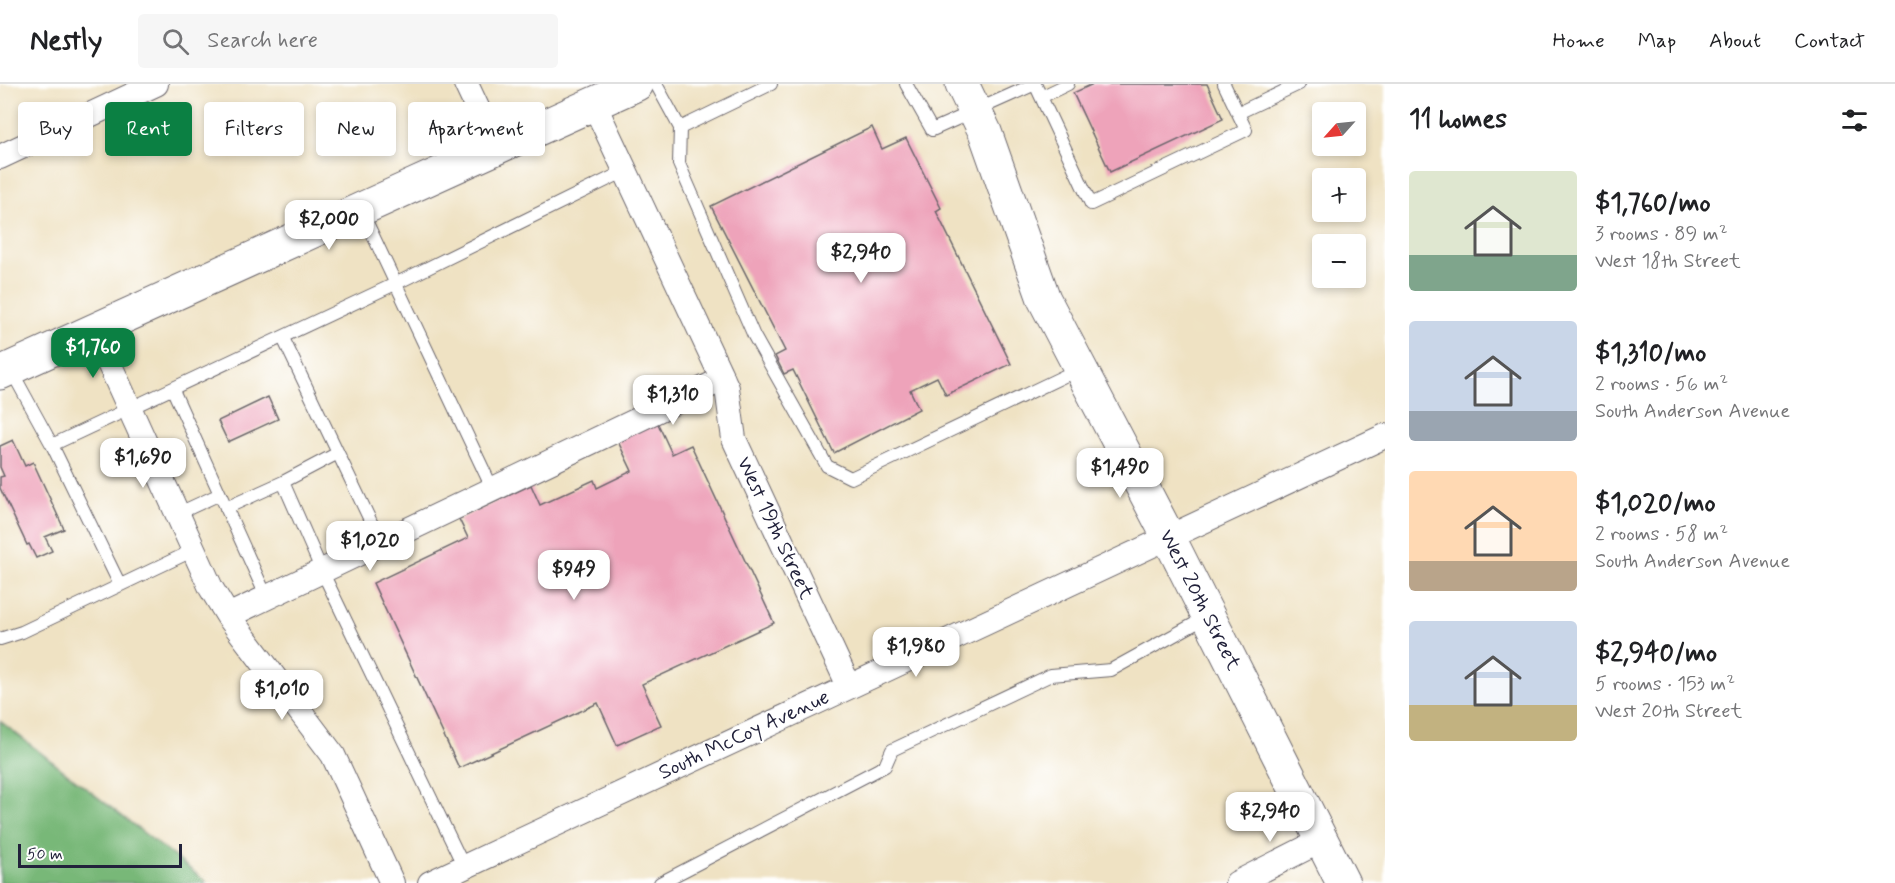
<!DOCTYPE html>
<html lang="en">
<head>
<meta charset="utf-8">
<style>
  :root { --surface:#fff; --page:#f6f6f6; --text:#202124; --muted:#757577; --line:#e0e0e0; --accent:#0b8043 }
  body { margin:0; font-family:Mynerve,sans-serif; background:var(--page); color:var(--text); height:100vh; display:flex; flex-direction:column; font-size:22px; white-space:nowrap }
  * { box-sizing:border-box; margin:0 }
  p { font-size:20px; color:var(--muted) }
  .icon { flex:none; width:33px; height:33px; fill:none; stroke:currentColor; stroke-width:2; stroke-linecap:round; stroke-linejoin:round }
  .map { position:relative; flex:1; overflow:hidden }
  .drawer { display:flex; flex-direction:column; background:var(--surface); width:510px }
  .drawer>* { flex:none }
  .guide { position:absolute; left:18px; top:18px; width:570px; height:54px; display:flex; gap:12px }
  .needle { width:39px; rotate:243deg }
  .controls { position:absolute; left:1312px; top:18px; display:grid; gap:12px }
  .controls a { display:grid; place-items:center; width:54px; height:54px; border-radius:6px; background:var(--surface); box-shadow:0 3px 9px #0003; font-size:30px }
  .scale { position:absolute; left:18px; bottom:15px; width:164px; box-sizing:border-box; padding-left:6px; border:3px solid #22223b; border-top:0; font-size:16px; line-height:21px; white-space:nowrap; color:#22223b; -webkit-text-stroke:4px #fff; paint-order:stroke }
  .price { position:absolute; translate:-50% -51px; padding:0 14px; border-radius:12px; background:#fff; color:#222; font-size:20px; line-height:39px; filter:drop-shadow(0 2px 3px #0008) }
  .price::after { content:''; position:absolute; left:50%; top:36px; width:18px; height:14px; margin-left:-9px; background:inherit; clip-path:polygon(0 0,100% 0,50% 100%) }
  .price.current { background:var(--accent); color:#fff }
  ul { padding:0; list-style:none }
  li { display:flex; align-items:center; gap:18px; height:150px; padding:0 24px }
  li span { display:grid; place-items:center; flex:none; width:168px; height:120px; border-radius:6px; color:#555 }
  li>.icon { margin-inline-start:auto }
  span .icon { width:72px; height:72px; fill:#fffc; stroke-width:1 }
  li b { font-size:26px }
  h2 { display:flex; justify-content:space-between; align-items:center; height:72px; padding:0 24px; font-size:26px }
  .tag { padding:0 21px; border-radius:6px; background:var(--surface); box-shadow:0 3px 9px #0003; font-size:21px; line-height:54px }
  .tag.current { background:var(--accent); color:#fff }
  header { display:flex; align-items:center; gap:36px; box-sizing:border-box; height:84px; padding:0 30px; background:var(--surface); border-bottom:2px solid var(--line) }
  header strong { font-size:28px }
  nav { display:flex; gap:33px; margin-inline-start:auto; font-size:21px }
  .search { width:420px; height:54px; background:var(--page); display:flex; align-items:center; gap:15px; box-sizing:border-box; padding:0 21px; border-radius:6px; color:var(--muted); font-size:22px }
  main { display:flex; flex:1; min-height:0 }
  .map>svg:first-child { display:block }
  .forest { fill:#78b878; stroke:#4d6d5a; stroke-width:1.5 }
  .building { fill:#eea3ba }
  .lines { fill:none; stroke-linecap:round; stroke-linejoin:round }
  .lane-casing { stroke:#6a656b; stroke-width:14 }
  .street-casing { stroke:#6a656b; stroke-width:26 }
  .secondary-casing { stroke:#6a656b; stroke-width:35 }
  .lane { stroke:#fff; stroke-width:12 }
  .street { stroke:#fff; stroke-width:24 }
  .secondary { stroke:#fff; stroke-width:33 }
  .labels { text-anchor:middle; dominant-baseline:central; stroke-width:4.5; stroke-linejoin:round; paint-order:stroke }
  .street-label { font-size:21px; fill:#22223b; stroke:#fff }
</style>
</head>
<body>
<header>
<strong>Nestly</strong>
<div class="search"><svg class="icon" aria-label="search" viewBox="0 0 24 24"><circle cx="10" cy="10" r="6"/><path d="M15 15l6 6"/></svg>Search here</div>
<nav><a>Home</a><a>Map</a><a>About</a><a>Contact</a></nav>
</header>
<main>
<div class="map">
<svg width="1385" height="799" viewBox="0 0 1385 799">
  <rect width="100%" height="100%" fill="#fff"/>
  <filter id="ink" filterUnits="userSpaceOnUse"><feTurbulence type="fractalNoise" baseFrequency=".0167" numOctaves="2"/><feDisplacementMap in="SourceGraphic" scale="12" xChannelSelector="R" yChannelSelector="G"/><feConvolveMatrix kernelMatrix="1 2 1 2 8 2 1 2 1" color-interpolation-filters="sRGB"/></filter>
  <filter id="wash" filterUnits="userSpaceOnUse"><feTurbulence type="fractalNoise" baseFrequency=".008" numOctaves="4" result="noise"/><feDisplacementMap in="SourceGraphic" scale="24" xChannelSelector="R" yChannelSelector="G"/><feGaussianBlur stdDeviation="1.35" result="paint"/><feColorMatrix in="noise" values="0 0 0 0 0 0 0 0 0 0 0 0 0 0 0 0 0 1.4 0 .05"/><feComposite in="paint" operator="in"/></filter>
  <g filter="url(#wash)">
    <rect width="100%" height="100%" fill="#efe2c3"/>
    <path class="forest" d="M 0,637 L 208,799 L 0,799 Z"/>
    <g id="blocks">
      <path class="building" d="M 1093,0 L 1207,0 L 1223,35 L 1110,88 L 1073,9 Z
        M 872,43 L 882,65 L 906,54 L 941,124 L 936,127 L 1011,280 L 946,311 L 937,293 L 910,306 L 919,325 L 834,369 L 793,286 L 784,290 L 775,272 L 785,267 L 711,122 Z
        M 268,313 L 278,335 L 228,358 L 218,337 Z
        M 653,329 L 672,370 L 691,361 L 774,539 L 642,600 L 661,641 L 617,661 L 598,619 L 459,684 L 373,499 L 468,454 L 459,435 L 531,401 L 540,421 L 594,396 L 597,404 L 632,387 L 613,347 Z
        M 13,356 L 25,382 L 33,378 L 64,445 L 45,453 L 52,467 L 36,474 L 29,460 L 27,461 L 0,404 L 0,393 L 4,392 L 0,383 L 0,362 Z"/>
    </g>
  </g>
  <g filter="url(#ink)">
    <use href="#blocks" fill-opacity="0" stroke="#6a656b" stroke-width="1.5"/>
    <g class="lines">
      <defs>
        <path id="lane" d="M 656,0 L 680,44 L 771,0
          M 906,0 L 932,46 L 1035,0
          M 1035,0 L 1091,120 L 1246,46 L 1224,0
          M 1041,13 L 1068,0
          M 1238,29 L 1299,0
          M 680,44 L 679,80 L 754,252 L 827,382 L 851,394 L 1079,285
          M 361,126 L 493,406
          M 11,286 L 52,361 L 120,501
          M 173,306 L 267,514
          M 52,361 L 395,200 L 625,87
          M 338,369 L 381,459
          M 283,398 L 322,487 L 464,783
          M 226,424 L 283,398 L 338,369 L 283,254
          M 177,430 L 220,410
          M 0,555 L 22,548 L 194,466
          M 660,799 L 885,682 L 892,666 L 1051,591 L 1111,586 L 1207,533"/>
        <path id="street" d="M 466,0 L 496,64
          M 594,20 L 727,304 L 734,355 L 849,602
          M 0,73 L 156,0
          M 94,246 L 211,504 L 228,532 L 333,671 L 392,799
          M 228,532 L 723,295
          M 430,799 L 1385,352
          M 1237,799 L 1322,756"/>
        <path id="secondary" d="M 962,0 L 985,48 L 1044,215 L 1168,452 L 1343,799
          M 0,289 L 637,0"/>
      </defs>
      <use href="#lane" class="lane-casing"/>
      <use href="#street" class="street-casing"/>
      <use href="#secondary" class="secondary-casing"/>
      <use href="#lane" class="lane"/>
      <use href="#street" class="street"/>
      <use href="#secondary" class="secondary"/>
    </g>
  </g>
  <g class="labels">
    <g class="street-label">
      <text transform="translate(775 444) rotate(65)">West 19th Street</text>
      <text transform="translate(1200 516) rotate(63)">West 20th Street</text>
      <text transform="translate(744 651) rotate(-25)">South McCoy Avenue</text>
    </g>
  </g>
</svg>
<div class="controls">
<a><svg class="needle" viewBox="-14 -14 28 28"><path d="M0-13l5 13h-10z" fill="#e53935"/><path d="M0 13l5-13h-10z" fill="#757577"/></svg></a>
<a>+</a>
<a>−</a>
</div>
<div class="scale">50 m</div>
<b class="price" style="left:329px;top:167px">$2,000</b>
<b class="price" style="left:861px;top:200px">$2,940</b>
<b class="price current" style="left:93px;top:295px">$1,760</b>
<b class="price" style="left:673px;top:342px">$1,310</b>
<b class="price" style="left:143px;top:405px">$1,690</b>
<b class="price" style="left:1120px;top:415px">$1,490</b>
<b class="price" style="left:370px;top:488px">$1,020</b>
<b class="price" style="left:574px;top:517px">$949</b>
<b class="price" style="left:916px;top:594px">$1,980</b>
<b class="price" style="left:282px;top:637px">$1,010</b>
<b class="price" style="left:1270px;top:759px">$2,940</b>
<div class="guide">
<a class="tag">Buy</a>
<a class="tag current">Rent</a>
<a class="tag">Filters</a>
<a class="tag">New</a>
<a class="tag">Apartment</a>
</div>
</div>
<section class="drawer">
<h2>11 homes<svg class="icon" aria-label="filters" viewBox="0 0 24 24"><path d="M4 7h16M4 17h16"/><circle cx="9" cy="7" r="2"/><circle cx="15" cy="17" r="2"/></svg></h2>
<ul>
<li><span style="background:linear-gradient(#dfe7d0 70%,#7fa58c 0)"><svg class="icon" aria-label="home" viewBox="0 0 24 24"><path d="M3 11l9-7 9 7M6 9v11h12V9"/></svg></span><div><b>$1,760/mo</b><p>3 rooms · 89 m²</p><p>West 18th Street</p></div></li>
<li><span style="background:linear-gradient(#c9d6e8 75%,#9aa5b1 0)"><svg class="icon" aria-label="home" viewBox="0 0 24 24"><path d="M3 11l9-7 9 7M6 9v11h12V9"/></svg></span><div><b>$1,310/mo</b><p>2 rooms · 56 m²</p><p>South Anderson Avenue</p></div></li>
<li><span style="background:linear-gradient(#ffd9b3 75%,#b9a48a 0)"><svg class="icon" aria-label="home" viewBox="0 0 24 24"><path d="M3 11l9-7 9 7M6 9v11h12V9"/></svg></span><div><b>$1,020/mo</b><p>2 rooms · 58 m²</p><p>South Anderson Avenue</p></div></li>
<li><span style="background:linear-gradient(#c9d6e8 70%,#c2b280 0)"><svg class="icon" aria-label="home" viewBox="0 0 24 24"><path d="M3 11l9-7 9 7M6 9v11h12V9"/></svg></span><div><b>$2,940/mo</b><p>5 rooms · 153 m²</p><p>West 20th Street</p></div></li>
</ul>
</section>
</main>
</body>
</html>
